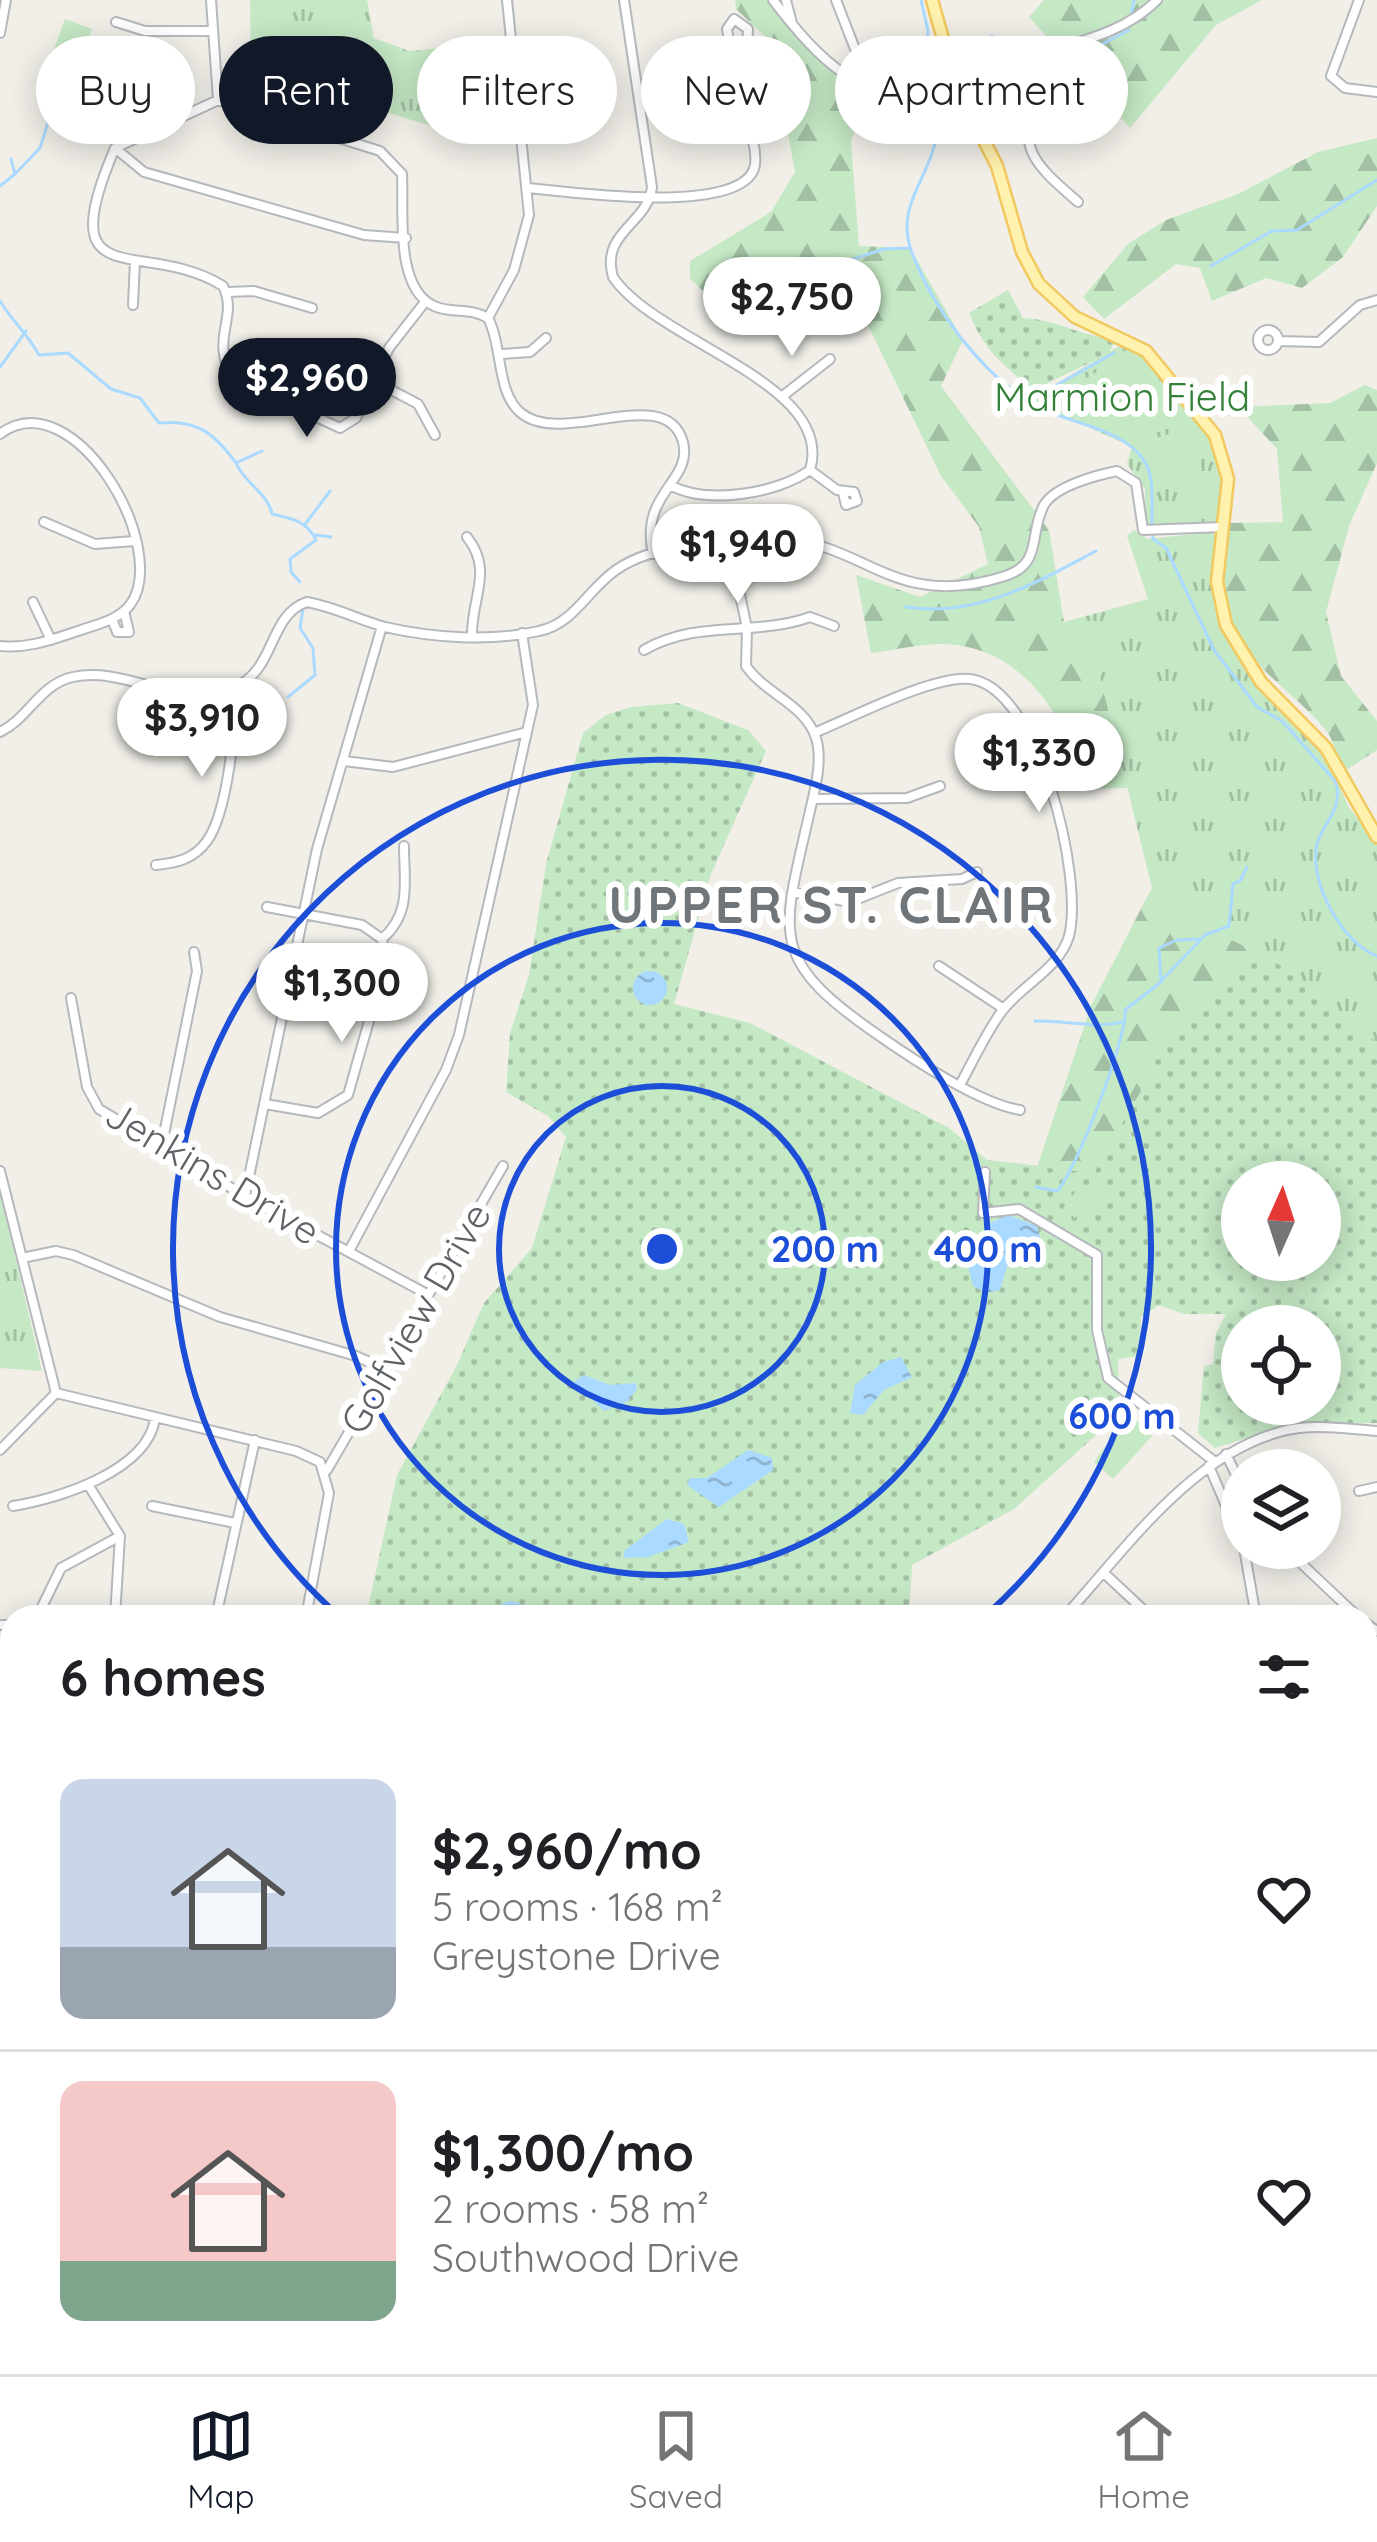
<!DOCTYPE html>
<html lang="en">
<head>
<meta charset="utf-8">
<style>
  :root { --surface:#fff; --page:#f6f6f6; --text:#202124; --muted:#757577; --line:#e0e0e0; --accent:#111827 }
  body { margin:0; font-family:Quicksand,sans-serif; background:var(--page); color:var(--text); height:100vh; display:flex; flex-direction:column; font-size:45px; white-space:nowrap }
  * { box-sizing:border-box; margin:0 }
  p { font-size:39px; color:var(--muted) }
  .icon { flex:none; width:66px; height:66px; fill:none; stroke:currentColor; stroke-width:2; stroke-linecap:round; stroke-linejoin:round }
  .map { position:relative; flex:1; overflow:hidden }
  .sheet { position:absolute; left:0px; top:1605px; width:1377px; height:771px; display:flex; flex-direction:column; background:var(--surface); border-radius:36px 36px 0 0; box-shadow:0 6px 30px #0003 }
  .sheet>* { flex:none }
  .banner { position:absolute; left:36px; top:36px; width:1305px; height:108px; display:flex; gap:24px }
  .needle { width:78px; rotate:3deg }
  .buttons { position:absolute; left:1221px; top:1161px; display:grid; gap:24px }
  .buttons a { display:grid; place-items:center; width:120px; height:120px; border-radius:50%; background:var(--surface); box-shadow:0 6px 30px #0003; font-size:60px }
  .price { position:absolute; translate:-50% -102px; padding:0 27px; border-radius:42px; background:#fff; color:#222; font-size:39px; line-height:78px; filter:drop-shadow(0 3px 6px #0008) }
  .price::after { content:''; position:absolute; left:50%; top:72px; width:36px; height:27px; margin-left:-18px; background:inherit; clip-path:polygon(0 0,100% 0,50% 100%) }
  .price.current { background:var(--accent); color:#fff }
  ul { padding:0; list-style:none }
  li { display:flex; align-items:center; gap:36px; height:300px; padding:0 60px }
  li+li { border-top:3px solid var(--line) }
  li span { display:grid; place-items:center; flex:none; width:336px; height:240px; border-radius:24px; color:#555 }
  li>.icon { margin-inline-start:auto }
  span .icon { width:144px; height:144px; fill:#fffc; stroke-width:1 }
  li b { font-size:51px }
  h2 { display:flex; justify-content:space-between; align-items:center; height:144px; padding:0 60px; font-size:51px }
  .pill { padding:0 42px; border-radius:54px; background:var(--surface); box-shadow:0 6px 30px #0003; font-size:42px; line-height:108px }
  .pill.current { background:var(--accent); color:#fff }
  .tab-bar { display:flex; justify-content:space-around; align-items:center; height:168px; border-top:3px solid var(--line); background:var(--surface); font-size:33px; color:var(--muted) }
  .tab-bar a { display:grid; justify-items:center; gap:6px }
  .tab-bar .current { color:var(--accent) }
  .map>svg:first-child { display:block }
  .grass { fill:url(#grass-dots); fill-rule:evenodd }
  .forest { fill:url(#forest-firs) }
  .park { fill:url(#park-tufts) }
  .pitch { fill:#c5e8c5 }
  .water { fill:url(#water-ripples) }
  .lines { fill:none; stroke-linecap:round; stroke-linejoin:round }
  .stream { stroke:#aadaff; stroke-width:3 }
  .minor-casing { stroke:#b5b8bc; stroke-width:12 }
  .major-casing { stroke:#f2c960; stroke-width:15 }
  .minor { stroke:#fff; stroke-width:8 }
  .major { stroke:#fff2af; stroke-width:10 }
  .ring { fill:none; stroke:#1d4ed8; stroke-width:6 }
  .labels { text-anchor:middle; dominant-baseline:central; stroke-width:12; stroke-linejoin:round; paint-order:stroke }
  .park-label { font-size:39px; fill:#348238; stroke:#fff }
  .street-label { font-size:39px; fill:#5f6368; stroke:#fff }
  .district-label { font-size:51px; font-weight:bold; letter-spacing:3px; fill:#70757a; stroke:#fff }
  .centre { fill:#1d4ed8; stroke:#fff; stroke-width:6 }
  .ring-label { font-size:36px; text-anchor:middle; font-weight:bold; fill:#1d4ed8; stroke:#fff; stroke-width:12; stroke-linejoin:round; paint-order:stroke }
</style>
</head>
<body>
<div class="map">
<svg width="1377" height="2374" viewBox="0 0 1377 2374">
  <defs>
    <pattern id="grass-dots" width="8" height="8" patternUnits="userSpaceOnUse" patternTransform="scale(3)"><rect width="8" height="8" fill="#c5e8c5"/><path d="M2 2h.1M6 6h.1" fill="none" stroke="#a3c0a4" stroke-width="1.8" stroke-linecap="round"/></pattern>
    <pattern id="forest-firs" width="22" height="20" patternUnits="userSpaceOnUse" patternTransform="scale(3)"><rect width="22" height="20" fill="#c5e8c5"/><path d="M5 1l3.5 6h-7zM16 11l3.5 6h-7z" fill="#a3c0a4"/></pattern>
    <pattern id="park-tufts" width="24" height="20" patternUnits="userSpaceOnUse" patternTransform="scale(3)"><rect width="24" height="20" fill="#c5e8c5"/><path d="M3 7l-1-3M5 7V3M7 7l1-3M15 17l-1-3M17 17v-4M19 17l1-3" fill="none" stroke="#a3c0a4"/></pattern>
    <pattern id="water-ripples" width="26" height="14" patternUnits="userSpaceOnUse" patternTransform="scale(3)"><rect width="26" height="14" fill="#aadaff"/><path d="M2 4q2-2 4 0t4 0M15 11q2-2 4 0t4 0" fill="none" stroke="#8eb4d2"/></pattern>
  </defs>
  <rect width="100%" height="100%" fill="#f1efe8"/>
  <path class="grass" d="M 1008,290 L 1023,318 C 1055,319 1082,337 1116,339 L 1108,354 L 1031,391 C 1000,358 988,357 969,313 Z
    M 678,703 L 748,730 L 766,751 L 711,874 L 674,1004 L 750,1023 L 949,1128 L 987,1160 L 1094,1172 L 1149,1077 L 1163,1040 L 1252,950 L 1276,962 L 1377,1042 L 1377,1423 L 1291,1424 L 1215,1448 L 1198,1433 L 1204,1366 L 1213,1364 L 1216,1333 L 1226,1314 L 1184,1314 L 1159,1305 L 1141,1317 L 1139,1356 L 1118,1359 L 1119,1414 L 1014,1509 L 912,1565 L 909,1617 L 366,1617 L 397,1475 L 457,1365 L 484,1303 L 532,1248 L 566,1137 L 548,1116 L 506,1092 L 510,1033 L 529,975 L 546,864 L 583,733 L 606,715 L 631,707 ZM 1242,1182 L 1320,1182 L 1320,1260 L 1242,1260 ZM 1242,1326 L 1320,1326 L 1320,1404 L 1242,1404 Z"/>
  <path class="forest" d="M 735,0 L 766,0 L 867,93 L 851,142 L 859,246 L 910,248 L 963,340 L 941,386 L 1049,530 L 1064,622 L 1083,631 L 1093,648 L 1128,788 L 1087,789 C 1067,721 1026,648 946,644 C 922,643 895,650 871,653 L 856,575 L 920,597 L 988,564 L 979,527 L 941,476 L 865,319 C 788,327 751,338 690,279 L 690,261 L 771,212 L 795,172 L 771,42 L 736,9 Z
    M 1044,0 L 1262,0 L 1216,25 L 1130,128 L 1029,17 Z
    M 1377,138 L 1377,206 L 1343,257 L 1302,288 L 1266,278 L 1212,301 L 1200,268 L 1176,264 L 1104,319 L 1083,297 L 1128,244 L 1166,220 L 1238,194 L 1318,152 Z
    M 1365,385 L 1377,390 L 1377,463 L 1349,526 L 1326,612 L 1341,676 L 1377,721 L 1377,750 L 1343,772 C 1338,759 1334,740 1325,729 C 1287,684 1236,662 1224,598 C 1219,575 1227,547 1230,523 L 1283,522 L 1277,449 L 1238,407 L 1330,403 Z
    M 1147,897 L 1252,950 L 1163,1040 L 1149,1077 L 1094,1173 L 1037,1167 L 1091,1006 Z
    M 12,1987 L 12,2121 L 0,2202 L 0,2014 Z"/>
  <path class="park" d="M 250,0 L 367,0 L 374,38 L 409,51 L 442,48 L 448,131 L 251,71 Z
    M 1126,342 L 1141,352 C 1176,393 1257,465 1215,525 L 1161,531 L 1145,523 L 1145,489 L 1127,464 L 1132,447 L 1029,400 Z
    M 1134,530 L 1147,539 L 1213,532 L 1218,543 L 1214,605 L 1231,645 L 1261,691 L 1325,755 L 1348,806 L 1377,844 L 1377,1042 L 1276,962 L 1147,897 L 1152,888 L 1093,648 L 1083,631 L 1064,622 L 1148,599 L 1127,536 Z
    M 0,1192 L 42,1371 L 0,1368 Z"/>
  <path class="pitch" d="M 65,19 L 92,29 L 79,64 L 52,55 Z
    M 1128,354 L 1134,356 L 1174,424 C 1123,434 1100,426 1059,394 Z
    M 1188,428 L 1202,470 L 1170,481 L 1156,438 Z
    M 1091,1183 L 1104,1192 L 1085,1216 L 1080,1212 L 1075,1218 L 1063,1208 L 1079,1187 L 1084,1191 Z
    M 1135,1419 L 1152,1436 L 1113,1479 L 1094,1462 L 1120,1426 L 1126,1432 Z"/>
  <path class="water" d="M633 988a17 17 0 1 1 34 0a17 17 0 1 1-34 0Z
    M 1008,1215 L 1037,1226 L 1042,1244 L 1007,1267 L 1000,1290 L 986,1293 L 973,1286 L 968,1266 L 988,1224 Z
    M 901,1357 L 912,1377 L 884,1390 L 863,1415 L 850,1413 L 855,1385 L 883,1362 Z
    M 584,1375 L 610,1385 L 636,1383 L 637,1389 L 627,1402 L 604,1411 L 574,1382 Z
    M 748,1450 L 772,1458 L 773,1470 L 719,1507 L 687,1485 L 690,1478 L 707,1478 Z
    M 667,1519 L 684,1524 L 689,1542 L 648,1557 L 623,1558 L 625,1550 Z
    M 510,1601 L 520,1603 L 526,1617 L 468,1617 Z"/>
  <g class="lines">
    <path class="stream" d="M 921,0 L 928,31 L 926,81
      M 1131,16 L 1134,0
      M 952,40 L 962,42 L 977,59 L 984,55 L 984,41 L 992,36 L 1015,58
      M 1091,50 L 1129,30
      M 1022,65 L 1047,60
      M 933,102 C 952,165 891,193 911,250 C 931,306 979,370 1029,402 C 1062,423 1120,426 1143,459 C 1158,479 1149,514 1153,539 L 1166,548 L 1214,650 L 1257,707 L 1282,721 L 1336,782 C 1343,811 1324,820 1317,844 C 1308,882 1343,944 1377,956
      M 15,174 L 40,148 L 53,107 L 75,80 L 116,76
      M 0,186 L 15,174 L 11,159
      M 1211,266 L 1272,231 L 1297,230 L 1377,180
      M 731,299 L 884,249 L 910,248
      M 0,301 C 12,321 27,333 39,355 L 68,353 L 111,389 L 140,398 L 159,423 C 197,419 215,434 236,463 L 262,451
      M 0,367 L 26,331
      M 1028,401 L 1114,353
      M 236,463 C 245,484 268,493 272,514 C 291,518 307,521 316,540 L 290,559 L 291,572 L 300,582
      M 306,523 L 330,491
      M 316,535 L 331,537
      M 906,607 C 977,618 1037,582 1096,551
      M 288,697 L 315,675 L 313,648 L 300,628 L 303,609
      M 1162,980 L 1205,935 L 1229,926 L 1233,884 L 1240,881 L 1247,867
      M 1035,1021 C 1064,1020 1094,1029 1122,1022
      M 1036,1187 L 1057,1191 C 1076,1172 1128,1035 1125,1010 L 1161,982 L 1159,948 L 1177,940 L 1201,939"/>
    <defs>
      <path id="minor" d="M 211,0 L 218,100 L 380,151 L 402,174 C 404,210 394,288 434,306 C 451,314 470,307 488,318 C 503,346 496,393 521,413 C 563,448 666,381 683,442 C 693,482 639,492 653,554
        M 624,0 L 652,187 C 648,224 600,232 613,277 C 656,342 836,383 810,470 C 777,494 706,505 670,485
        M 773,0 C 816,56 869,118 944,80
        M 786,0 L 792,23
        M 836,0 L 871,90
        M 1359,0 L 1331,76 L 1345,88 L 1377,92
        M 116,22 L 145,31 L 211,31
        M 0,33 L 6,0
        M 1055,50 C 1058,66 1053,73 1045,87 C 1011,145 1033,163 1078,202
        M 971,88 C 1025,43 1107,51 1157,0
        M 218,100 L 115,148 C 50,300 142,236 223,286 C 239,318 209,338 233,378 L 340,428 L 356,418 L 389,348 L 425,302
        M 115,148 L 144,172 L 364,235 L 406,238
        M 528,188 C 569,192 746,217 755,165 C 758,140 742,116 736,93 C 731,73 731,50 727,29 L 734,19 L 748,29 L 744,113
        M 228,292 L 254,291 L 312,308
        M 133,305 L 135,261
        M 488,318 L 514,270 L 529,215 L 507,0
        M1258 340a10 10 0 1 1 20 0a10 10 0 1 1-20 0Z
        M 1278,341 L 1319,342 L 1360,305 L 1377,300
        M 502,354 L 530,352 L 546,338
        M 376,382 L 418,404 L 435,435
        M 784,395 L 830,359
        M 0,434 C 73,379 172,548 130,605 C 118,620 98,624 81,630 C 53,639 29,649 0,646
        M 810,470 L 837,490 L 854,492 L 857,501 L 846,505 L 843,493
        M 44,522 L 95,544 L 134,541
        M 467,537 C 494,571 471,598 472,636
        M 729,543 L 747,628 L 746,666 C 765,694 805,704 816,738 C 823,760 815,789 810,811 C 781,937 767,959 881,1037 C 914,1060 981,1104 1020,1110
        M 33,602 L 51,640
        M 112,619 L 117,632 L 129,632 L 124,611
        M 644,650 C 697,619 754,637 810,617 L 834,626
        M 0,732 C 29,718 40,684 73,677 C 130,665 181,714 239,685 C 275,667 270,614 307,602 C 335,607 359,620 385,627 C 433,638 491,642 539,631 C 574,624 588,589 616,570 C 654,543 730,539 775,539 C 865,540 891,611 1002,577 C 1044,565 1028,535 1044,505 C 1055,486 1097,475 1117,471 L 1136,483 L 1143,530 L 1223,527
        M 814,733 C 851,718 933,675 970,679 C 1039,687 1084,878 1069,936 C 1060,968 1021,986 1002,1011 C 986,1033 974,1059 961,1083
        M 344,761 L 393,767 L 523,733
        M 813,799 L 907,798 L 940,786
        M 156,865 C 177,863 194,859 207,841 C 227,813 238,722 233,688
        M 792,892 L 850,902 L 898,883 L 962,879 L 977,872
        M 382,939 C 412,913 404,882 404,846
        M 939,966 L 1004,1009
        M 71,998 L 87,1087 L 99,1109 L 245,1196 L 425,1293
        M 265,1104 L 318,1113 L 348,1095 L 386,961 L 382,939 L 362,925 L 267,907
        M 162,1144 L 197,971 L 194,952
        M 0,1171 L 56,1393 L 0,1450
        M 985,1172 L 983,1213 L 1019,1209 L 1097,1255 L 1097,1330 L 1108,1378 L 1215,1462
        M 245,1196 L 317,849 L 382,626
        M 349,1251 L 446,1070 L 459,1035 L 533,705 L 522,633
        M 22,1258 L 56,1251 L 73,1255 L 220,1317 L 356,1356 L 384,1369
        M 56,1393 L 296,1451 L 320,1462 L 329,1493 L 306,1617
        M 1226,1454 L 1242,1487
        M 1209,1466 L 1242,1543
        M 327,1470 L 503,1166
        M 89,1486 L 120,1536 L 115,1617
        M 1359,1491 L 1377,1487
        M 13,1506 C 58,1499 147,1471 155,1419
        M 152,1506 L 235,1523
        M 1244,1548 L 1256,1617
        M 1285,1548 L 1358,1617
        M 1104,1573 L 1151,1617
        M 37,1617 L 61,1568 L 120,1536
        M 216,1617 L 255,1440
        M 1064,1617 C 1126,1549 1190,1455 1283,1431 C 1313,1423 1346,1429 1377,1431
        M 1365,1623 L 1377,1631
        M 0,1625 L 12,1625
        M 0,1691 L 12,1693
        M 1365,1736 L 1377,1742
        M 0,1793 L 7,1775
        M 1365,1844 L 1377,1845
        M 1365,1951 L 1377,1944
        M 1365,1979 L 1377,1995
        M 1365,2083 L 1377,2066
        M 1365,2196 L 1377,2193
        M 1368,2292 L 1377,2374
        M 229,2364 L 243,2374
        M 1133,2364 L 1140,2374
        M 1227,2364 L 1234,2374
        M 144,2374 L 151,2364
        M 278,2374 L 283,2364
        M 362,2374 L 368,2364
        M 537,2374 L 540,2364
        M 759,2374 L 767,2364"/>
      <path id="major" d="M 932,0 L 947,53 L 970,82 L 969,111 L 997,166 L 1022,252 L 1039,284 L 1075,317 L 1146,351 L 1215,435 L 1228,479 L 1217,582 L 1226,625 L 1261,682 L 1326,748 L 1377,837
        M 948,56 L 944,89 L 971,122
        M 915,93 L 953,102
        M 1365,1693 L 1377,1687
        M 458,2374 L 462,2364"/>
    </defs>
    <use href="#minor" class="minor-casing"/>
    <use href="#major" class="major-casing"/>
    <use href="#minor" class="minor"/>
    <use href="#major" class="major"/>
  </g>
  <g class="ring">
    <circle cx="662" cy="1249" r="163"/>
    <circle cx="662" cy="1249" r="326"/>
    <path d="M338 1615A489 489 0 1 1 986 1615"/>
  </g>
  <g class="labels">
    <g class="park-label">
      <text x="1122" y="396">Marmion Field</text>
    </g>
    <g class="street-label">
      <text transform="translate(213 1172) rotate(31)">Jenkins Drive</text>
      <text transform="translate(415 1318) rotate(-60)">Golfview Drive</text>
    </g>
    <g class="district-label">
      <text x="832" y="904">UPPER ST. CLAIR</text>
    </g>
  </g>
  <circle cx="662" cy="1249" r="18" class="centre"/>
  <g class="ring-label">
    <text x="825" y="1262">200 m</text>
    <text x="988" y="1262">400 m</text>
    <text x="1122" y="1429">600 m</text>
  </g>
</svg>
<div class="buttons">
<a><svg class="needle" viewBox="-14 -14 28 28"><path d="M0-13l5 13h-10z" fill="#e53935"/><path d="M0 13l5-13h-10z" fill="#757577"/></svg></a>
<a><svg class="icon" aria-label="locate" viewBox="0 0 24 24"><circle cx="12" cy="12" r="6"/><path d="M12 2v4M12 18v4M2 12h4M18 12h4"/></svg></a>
<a><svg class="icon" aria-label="layers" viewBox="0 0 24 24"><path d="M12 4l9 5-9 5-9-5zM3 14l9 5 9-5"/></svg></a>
</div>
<b class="price" style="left:792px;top:359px">$2,750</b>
<b class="price current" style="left:307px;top:440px">$2,960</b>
<b class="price" style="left:738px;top:606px">$1,940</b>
<b class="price" style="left:202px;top:780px">$3,910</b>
<b class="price" style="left:1039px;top:815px">$1,330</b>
<b class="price" style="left:342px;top:1045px">$1,300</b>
<div class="banner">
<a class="pill">Buy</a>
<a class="pill current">Rent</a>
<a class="pill">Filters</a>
<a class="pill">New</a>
<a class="pill">Apartment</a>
</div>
<section class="sheet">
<h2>6 homes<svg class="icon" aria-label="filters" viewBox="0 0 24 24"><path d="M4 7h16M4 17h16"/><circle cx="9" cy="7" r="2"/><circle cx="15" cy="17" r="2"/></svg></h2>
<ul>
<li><span style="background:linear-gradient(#c9d6e8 70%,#9aa5b1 0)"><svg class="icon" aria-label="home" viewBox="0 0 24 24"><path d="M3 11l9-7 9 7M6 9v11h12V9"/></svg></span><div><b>$2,960/mo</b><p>5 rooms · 168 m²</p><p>Greystone Drive</p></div><svg class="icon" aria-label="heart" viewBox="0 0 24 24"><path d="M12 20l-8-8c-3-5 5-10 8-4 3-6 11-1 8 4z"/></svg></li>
<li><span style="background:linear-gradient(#f6c9c9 75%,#7fa58c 0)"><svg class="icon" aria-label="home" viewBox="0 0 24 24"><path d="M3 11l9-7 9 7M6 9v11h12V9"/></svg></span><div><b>$1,300/mo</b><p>2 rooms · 58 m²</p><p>Southwood Drive</p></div><svg class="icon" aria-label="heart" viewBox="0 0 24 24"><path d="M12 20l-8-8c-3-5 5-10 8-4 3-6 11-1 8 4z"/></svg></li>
</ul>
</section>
</div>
<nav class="tab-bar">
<a class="current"><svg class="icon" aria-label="map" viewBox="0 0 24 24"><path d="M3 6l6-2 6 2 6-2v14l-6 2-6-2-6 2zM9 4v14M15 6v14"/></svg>Map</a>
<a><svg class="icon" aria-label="saved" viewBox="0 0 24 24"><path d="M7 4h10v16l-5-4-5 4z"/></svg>Saved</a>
<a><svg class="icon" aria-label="home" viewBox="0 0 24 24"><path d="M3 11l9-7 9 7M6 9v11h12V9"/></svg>Home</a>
</nav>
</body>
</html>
